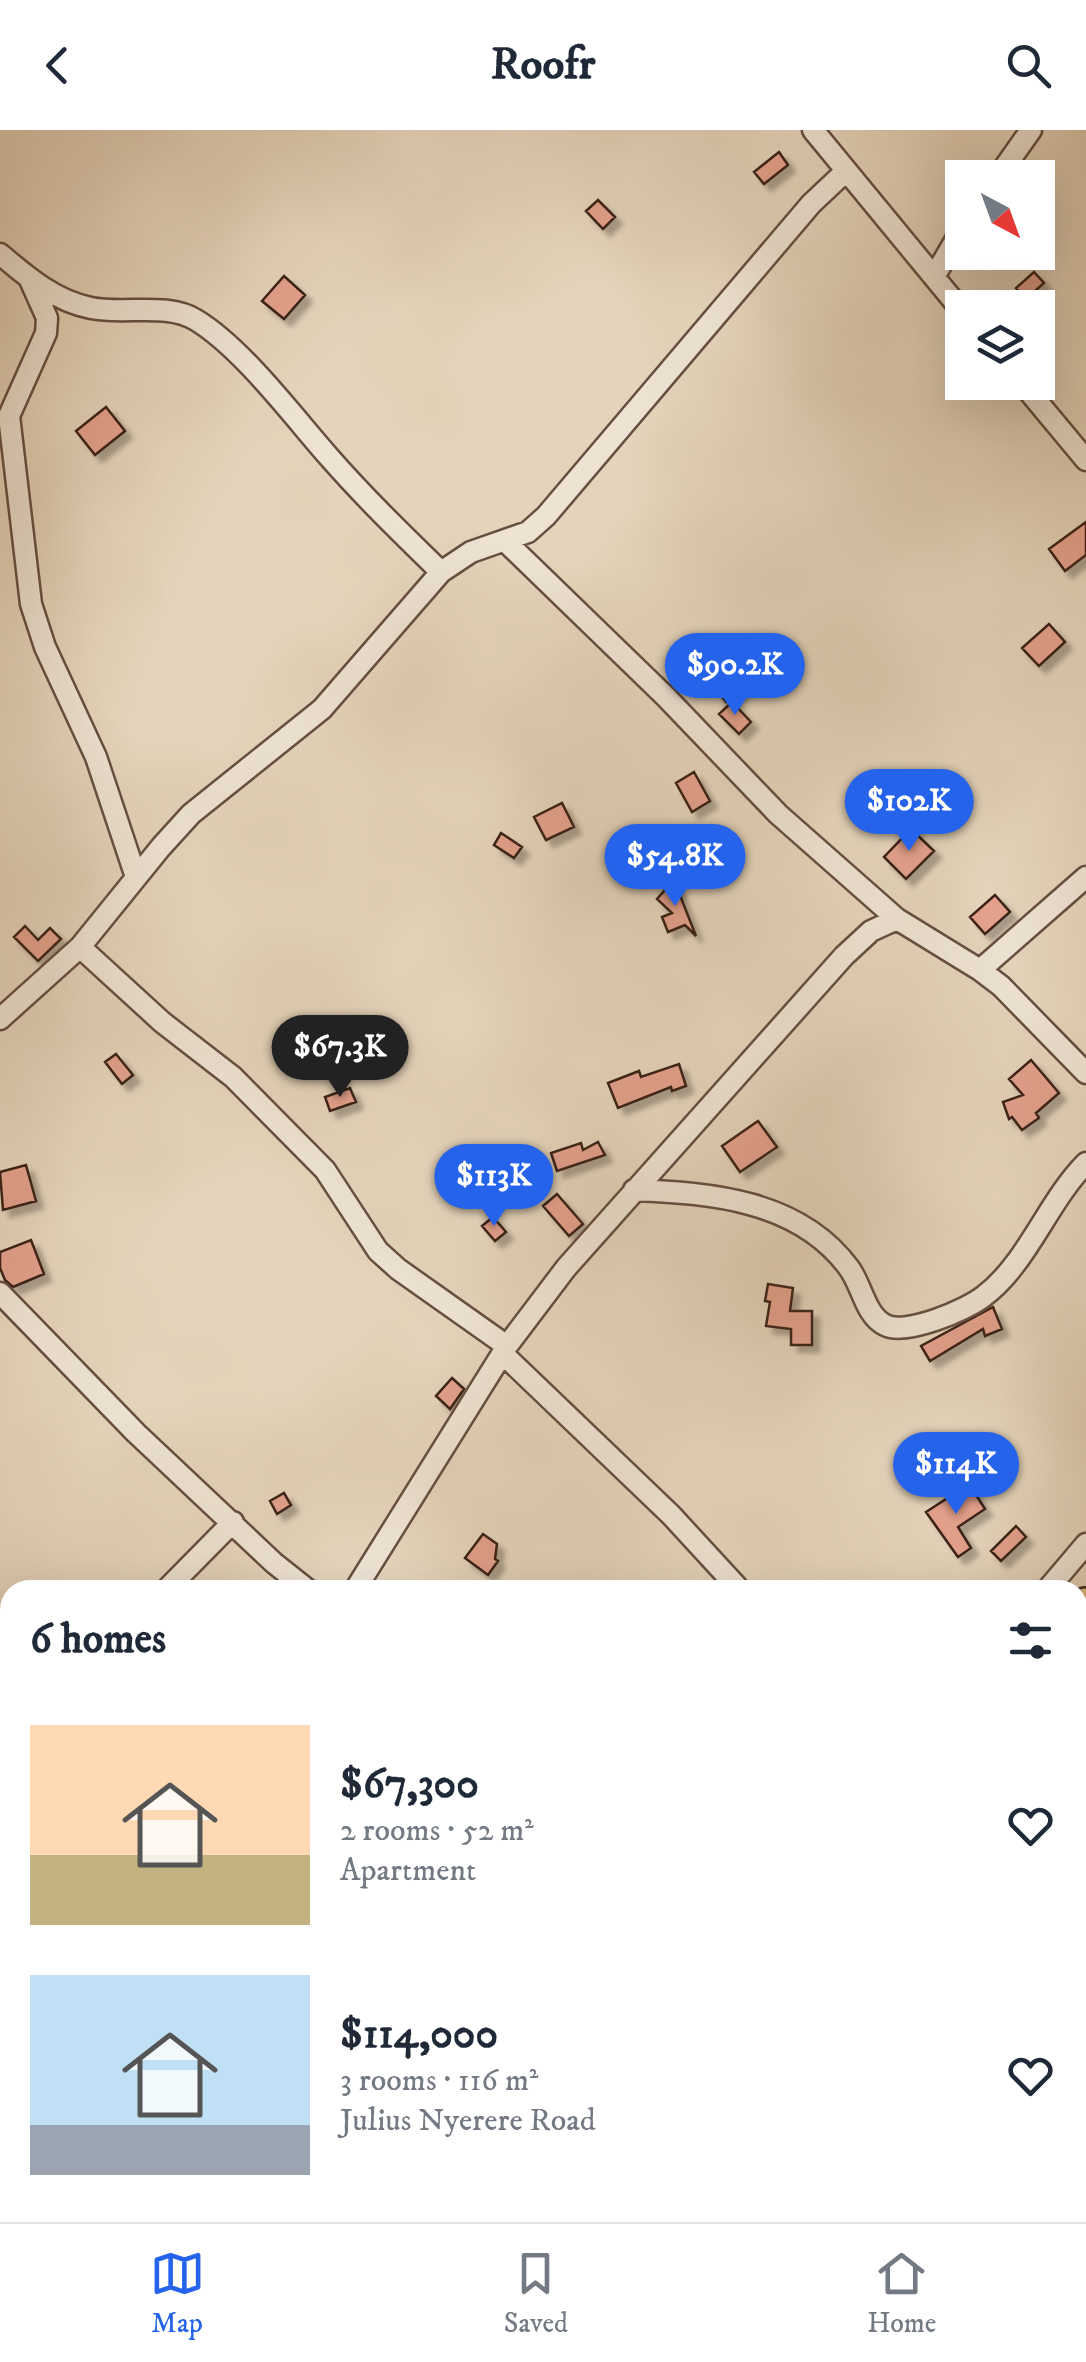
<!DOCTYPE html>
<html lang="en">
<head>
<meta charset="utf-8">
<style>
  :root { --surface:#fff; --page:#f2f2f3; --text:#1f2937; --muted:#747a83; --line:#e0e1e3; --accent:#2563eb }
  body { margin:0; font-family:"IM FELL DW Pica",serif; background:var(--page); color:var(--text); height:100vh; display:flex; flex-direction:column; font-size:38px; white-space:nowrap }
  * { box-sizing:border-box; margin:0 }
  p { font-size:32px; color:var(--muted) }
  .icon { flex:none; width:55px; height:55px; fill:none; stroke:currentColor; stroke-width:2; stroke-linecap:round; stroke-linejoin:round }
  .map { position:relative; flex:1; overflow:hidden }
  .side { position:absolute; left:0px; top:1450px; width:1088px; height:642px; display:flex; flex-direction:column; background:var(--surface); border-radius:30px 30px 0 0; box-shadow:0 10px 40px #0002 }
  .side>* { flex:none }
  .needle { width:65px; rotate:139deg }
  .controls { position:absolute; left:945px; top:30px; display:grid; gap:20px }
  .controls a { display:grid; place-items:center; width:110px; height:110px; border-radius:0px; background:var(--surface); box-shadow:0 10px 40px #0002; font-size:50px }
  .price { position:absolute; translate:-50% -85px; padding:0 22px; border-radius:35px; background:var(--accent); color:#fff; font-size:32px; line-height:65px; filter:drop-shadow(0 2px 5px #0008) }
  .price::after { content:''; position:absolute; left:50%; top:60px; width:30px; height:22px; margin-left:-15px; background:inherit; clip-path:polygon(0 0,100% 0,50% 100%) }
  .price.active { background:#222; color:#fff }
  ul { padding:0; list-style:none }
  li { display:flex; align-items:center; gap:30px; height:250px; padding:0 30px }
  li span { display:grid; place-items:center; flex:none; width:280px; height:200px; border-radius:0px; color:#555 }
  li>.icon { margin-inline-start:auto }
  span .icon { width:120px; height:120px; fill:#fffc; stroke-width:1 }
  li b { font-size:42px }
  h2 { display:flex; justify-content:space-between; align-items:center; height:120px; padding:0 30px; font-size:42px }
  header { display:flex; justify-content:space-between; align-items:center; height:130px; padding:0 30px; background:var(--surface); font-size:45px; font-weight:700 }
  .tabs { display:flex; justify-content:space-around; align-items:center; height:140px; border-top:2px solid var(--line); background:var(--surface); font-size:28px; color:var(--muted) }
  .tabs a { display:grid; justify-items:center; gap:5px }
  .tabs .active { color:var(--accent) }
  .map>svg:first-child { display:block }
  .building { fill:#e4a18c; stroke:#3b2118; stroke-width:2.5; filter:url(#shadow) }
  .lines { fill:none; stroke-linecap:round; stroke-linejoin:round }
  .street-casing { stroke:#664e41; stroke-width:25 }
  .highway-casing { stroke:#3b2118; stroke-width:40 }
  .street { stroke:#eee3d3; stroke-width:20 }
  .highway { stroke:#e2ba7e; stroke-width:35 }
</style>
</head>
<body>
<header><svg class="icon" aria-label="back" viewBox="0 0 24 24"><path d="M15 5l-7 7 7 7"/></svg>Roofr<svg class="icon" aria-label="search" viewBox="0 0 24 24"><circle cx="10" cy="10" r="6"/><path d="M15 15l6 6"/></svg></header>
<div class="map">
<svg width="1086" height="2092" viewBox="0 0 1086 2092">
  <defs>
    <filter id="shadow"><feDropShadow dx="7" dy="7" stdDeviation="2.5" flood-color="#0004"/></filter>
  </defs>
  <rect width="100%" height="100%" fill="#e5d4bb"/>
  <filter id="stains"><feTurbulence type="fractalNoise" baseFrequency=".002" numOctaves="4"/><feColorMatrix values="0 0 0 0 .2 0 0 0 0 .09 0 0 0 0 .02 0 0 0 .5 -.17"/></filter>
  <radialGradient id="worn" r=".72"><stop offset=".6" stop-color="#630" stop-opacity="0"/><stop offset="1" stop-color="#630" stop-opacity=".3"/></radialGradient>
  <path class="building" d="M 779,22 L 788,35 L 764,54 L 754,42 Z
    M 598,70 L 615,87 L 603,99 L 586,81 Z
    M 1034,142 L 1044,153 L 1026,169 L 1016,158 Z
    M 284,146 L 305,165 L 284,189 L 262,171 Z
    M 106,277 L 125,301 L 95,325 L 76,301 Z
    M 1086,392 L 1086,425 L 1065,441 L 1049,419 Z
    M 1049,494 L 1065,512 L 1039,536 L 1022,518 Z
    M 740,540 L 750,553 L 726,572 L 716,559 Z
    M 732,572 L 751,592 L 739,604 L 719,584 Z
    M 694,642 L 710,671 L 692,682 L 676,653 Z
    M 562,673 L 574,697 L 546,710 L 534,687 Z
    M 911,699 L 934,721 L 906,749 L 884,727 Z
    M 501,703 L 522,717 L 514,728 L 494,715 Z
    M 674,750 L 696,806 L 685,795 L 668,802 L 662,787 L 672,783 L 657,769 Z
    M 995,765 L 1010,782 L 985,804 L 970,787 Z
    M 25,796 L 38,810 L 50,798 L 61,809 L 38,831 L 14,807 Z
    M 116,924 L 133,945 L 122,954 L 105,932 Z
    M 1031,930 L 1059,963 L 1036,983 L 1039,988 L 1022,1000 L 1012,987 L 1009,989 L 1003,972 L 1023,965 L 1009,949 Z
    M 679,934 L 686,956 L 672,961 L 671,957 L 618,978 L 608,953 L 639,941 L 641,947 Z
    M 350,958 L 356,972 L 330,981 L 325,967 Z
    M 758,991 L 777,1017 L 740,1042 L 722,1016 Z
    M 598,1012 L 605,1025 L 557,1041 L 551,1023 L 581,1013 L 583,1020 Z
    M 26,1035 L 36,1071 L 3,1080 L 0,1042 Z
    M 557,1064 L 583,1094 L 569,1106 L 543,1076 Z
    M 493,1087 L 506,1102 L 495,1111 L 482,1096 Z
    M 31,1110 L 44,1144 L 13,1157 L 5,1150 L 0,1138 L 0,1122 Z
    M 768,1154 L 793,1158 L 790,1181 L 812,1181 L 812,1215 L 791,1215 L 791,1199 L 766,1196 L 770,1172 L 765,1171 Z
    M 993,1177 L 1002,1199 L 985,1206 L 983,1199 L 930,1231 L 921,1216 Z
    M 452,1248 L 464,1259 L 450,1279 L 436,1266 Z
    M 969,1354 L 985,1379 L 958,1397 L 971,1418 L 958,1427 L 926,1382 Z
    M 284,1363 L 291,1375 L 277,1384 L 270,1371 Z
    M 1016,1396 L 1026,1407 L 1001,1431 L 991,1421 Z
    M 483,1404 L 497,1414 L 495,1429 L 498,1431 L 488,1445 L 465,1428 Z"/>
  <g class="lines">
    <defs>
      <path id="street" d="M 813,0 L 962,181
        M 997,48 L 1031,0
        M 0,124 C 27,147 55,171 91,178 C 124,185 167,172 196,190 C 242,218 292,285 329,327 C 364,367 402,404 441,442
        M 934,147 L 962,99
        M 30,150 L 47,188 L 46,203 L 9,286 L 31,474 L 45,517 L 96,627 L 136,747
        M 1021,252 L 1086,330
        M 505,411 L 666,567 L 778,684 L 897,789 L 980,840 L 1086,747
        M 80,817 L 162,892 L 233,947 L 325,1040 L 378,1121 L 398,1139 L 507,1216
        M 980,840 L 1001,856 L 1086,943
        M 0,889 L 80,817 L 161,717 L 191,684 L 322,579 L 441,442 L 471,422 L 528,402 L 546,386 L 811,74 L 846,41
        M 634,1060 C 711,1063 799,1070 849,1138 C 862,1155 865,1185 885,1195 C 905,1206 967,1180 984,1166 C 1027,1134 1048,1071 1086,1033
        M 0,1163 L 136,1303 L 274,1433 L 308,1460
        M 503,1224 L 671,1385 L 740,1460
        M 166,1460 L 233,1392
        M 355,1460 L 507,1216 L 566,1138 L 844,826 L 871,801 L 897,789
        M 1047,1460 L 1086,1414
        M 1078,1555 L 1086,1540
        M 0,1580 L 10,1589
        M 1078,1651 L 1086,1672
        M 0,1986 L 3,1988 L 10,1977
        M 108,2082 L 118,2092
        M 547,2082 L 558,2092
        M 918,2082 L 942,2092"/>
      <path id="highway" d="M 1078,1486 L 1086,1476
        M 574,2092 L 582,2082"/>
    </defs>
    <use href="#street" class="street-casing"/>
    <use href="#highway" class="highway-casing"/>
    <use href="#street" class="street"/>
    <use href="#highway" class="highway"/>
  </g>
  <rect width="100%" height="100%" filter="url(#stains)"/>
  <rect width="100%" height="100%" fill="url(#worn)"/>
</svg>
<div class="controls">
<a><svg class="needle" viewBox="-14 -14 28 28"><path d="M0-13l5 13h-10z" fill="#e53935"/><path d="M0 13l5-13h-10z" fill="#747a83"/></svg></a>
<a><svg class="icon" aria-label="layers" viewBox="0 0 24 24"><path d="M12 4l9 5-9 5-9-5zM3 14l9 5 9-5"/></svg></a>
</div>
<b class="price" style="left:735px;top:588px">$90.2K</b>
<b class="price" style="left:909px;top:724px">$102K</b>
<b class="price" style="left:675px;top:779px">$54.8K</b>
<b class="price active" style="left:340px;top:970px">$67.3K</b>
<b class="price" style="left:494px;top:1099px">$113K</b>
<b class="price" style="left:956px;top:1387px">$114K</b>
<section class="side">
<h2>6 homes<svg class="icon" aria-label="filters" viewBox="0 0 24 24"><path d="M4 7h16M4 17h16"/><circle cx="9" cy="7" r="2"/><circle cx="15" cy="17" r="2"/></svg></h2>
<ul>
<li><span style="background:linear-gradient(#ffd9b3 65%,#c2b280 0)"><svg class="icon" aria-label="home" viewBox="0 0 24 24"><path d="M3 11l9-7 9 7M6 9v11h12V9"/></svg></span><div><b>$67,300</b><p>2 rooms · 52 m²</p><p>Apartment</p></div><svg class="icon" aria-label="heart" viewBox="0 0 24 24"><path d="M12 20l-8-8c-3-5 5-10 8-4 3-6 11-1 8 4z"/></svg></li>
<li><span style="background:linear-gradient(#bfe0f5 75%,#9aa5b1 0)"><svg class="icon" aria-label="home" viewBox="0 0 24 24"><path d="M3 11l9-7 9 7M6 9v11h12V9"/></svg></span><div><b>$114,000</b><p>3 rooms · 116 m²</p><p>Julius Nyerere Road</p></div><svg class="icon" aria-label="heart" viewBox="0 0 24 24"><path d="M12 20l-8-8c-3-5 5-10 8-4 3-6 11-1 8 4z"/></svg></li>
</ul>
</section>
</div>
<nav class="tabs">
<a class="active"><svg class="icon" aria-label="map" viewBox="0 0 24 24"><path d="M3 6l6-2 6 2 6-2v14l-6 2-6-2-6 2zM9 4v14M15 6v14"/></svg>Map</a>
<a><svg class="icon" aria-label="saved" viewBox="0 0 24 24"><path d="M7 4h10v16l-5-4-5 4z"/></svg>Saved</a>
<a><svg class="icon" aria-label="home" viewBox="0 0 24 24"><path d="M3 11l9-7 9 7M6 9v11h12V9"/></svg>Home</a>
</nav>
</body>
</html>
